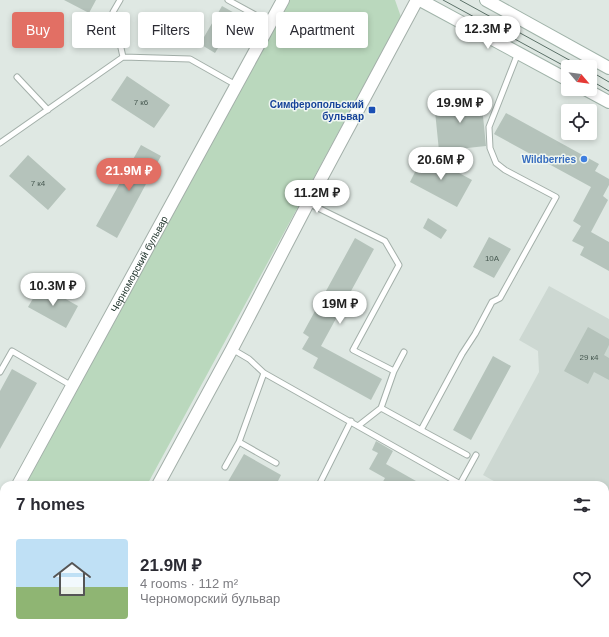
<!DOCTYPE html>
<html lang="en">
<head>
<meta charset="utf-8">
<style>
  :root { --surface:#fff; --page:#f7f7f7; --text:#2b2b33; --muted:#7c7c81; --accent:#e26f64 }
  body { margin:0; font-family:Arial,sans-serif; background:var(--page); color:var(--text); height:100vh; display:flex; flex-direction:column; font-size:15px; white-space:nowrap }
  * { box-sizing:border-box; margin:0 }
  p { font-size:13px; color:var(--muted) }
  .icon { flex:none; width:22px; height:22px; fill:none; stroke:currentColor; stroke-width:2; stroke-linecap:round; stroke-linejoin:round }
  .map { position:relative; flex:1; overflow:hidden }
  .panel { position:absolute; left:0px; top:481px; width:609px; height:156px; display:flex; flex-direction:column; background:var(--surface); border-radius:12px 12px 0 0; box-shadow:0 2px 6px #0003 }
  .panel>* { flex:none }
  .hud { position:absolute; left:12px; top:12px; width:400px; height:36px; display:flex; gap:8px }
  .needle { width:26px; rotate:119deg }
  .controls { position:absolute; left:561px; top:60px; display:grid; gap:8px }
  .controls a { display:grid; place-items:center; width:36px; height:36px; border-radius:4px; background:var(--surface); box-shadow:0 2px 6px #0003; font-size:20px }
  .price { position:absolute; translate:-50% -34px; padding:0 9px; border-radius:14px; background:#fff; color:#222; font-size:13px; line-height:26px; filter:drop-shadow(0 1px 2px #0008) }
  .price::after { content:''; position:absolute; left:50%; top:24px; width:12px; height:9px; margin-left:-6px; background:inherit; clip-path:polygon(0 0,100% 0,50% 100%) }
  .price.on { background:var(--accent); color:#fff }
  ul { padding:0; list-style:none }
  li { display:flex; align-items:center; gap:12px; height:100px; padding:0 16px }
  li span { display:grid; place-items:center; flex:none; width:112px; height:80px; border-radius:4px; color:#555 }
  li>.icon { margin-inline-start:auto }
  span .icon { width:48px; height:48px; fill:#fffc; stroke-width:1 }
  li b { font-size:17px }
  h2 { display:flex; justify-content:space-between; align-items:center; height:48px; padding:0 16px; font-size:17px }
  .tag { padding:0 14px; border-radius:4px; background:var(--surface); box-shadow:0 2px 6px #0003; font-size:14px; line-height:36px }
  .tag.on { background:var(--accent); color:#fff }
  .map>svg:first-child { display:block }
  .built { fill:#cdd8d2 }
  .green { fill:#bad8bd }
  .building { fill:#b5c3bb }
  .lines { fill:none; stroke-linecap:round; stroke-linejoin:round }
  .service-casing { stroke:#a3afa9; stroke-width:7 }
  .minor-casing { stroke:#a3afa9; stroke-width:12 }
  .tertiary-casing { stroke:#a3afa9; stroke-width:14 }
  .secondary-casing { stroke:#a0b3a9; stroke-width:14 }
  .service { stroke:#fff; stroke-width:5 }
  .minor { stroke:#fff; stroke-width:10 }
  .tertiary { stroke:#fff; stroke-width:12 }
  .secondary { stroke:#fff; stroke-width:12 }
  .tram { stroke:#5c7269; stroke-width:1 }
  .transit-dot { fill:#1a4fb4; stroke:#eff6f1; stroke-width:1.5 }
  .shop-dot { fill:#3f7fe0; stroke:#eff6f1; stroke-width:1.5 }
  .labels { text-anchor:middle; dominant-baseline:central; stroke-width:3; stroke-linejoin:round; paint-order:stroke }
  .number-label { font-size:8px; fill:#475951 }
  .transit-label { font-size:10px; font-weight:bold; fill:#164399; stroke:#eff6f1; text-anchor:end }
  .shop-label { font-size:10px; font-weight:bold; fill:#366cbe; stroke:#eff6f1; text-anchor:end }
  .street-label { font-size:10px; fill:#22362e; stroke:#eff6f1 }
</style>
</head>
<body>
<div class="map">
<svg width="609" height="637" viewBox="0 0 609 637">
  <rect width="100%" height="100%" fill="#dfe8e3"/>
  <path class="built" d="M 549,286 L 609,319 L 609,497 L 605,504 L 605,485 L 501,485 L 483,475 L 539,372 L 538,351 L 519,340 Z
    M 130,633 L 261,633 L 269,637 L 128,637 Z
    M 363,633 L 407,633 L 415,637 L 361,637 Z"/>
  <path class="green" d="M 287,0 L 395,0 L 401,17 L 147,485 L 24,485 Z
    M 4,522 L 4,633 L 67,633 L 65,637 L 0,637 L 0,529 Z
    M 171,633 L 202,633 L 210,637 L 169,637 Z"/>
  <path class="building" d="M 64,0 L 96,0 L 89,13 Z
    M 222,6 L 238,15 L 215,53 L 200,44 Z
    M 127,76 L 170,105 L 154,128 L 111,100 Z
    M 481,96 L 486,146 L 439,151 L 434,101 Z
    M 506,113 L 599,164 L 595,171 L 609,179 L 609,185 L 603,196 L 608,200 L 591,232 L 609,242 L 609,271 L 580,255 L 584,247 L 572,241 L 581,226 L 573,221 L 591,187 L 494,134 Z
    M 141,145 L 161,156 L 117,238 L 96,226 Z
    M 424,154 L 472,180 L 457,207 L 410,182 Z
    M 28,155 L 66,189 L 48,210 L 9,176 Z
    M 428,218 L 447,230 L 441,239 L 423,228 Z
    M 489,237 L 511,249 L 494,278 L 473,267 Z
    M 355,238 L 374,249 L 321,346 L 382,379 L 371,400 L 313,368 L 318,358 L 302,349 L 309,337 L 303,333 Z
    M 41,285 L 78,306 L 66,328 L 28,307 Z
    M 588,327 L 609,339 L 609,345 L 604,355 L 609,358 L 609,380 L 594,372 L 588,384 L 564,371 Z
    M 493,356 L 511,366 L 471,440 L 453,430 Z
    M 12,369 L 37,383 L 0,449 L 0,391 Z
    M 376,441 L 393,451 L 386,464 L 423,485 L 381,485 L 385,478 L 369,469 L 378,453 L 372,450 Z
    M 244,454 L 281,475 L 276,485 L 226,485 Z"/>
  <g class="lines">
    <defs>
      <path id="service" d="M 120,0 L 113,12 L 123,57
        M 228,0 L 270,23
        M 17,77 L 48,110
        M 0,143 L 123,57 L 190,59 L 236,85
        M 308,203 L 385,241 L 399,265 L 353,350 L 394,371
        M 232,349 L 249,359 L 264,373 L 462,485
        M 0,372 L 12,351 L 72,386
        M 264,373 L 239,442 L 276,463
        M 381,408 L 421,430
        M 358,426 L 381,408 L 394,371 L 404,352
        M 467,455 L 421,430 L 462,354 L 475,334 L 492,302 L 500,298 L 556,197 L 505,170 L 496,163 L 490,148 L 489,127 L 518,53
        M 225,467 L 239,442
        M 460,484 L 476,455
        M 319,485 L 351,421
        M 605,563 L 609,565
        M 275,633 L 283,637
        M 578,633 L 586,637"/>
      <path id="minor" d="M 452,633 L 461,637"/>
      <g id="tertiary">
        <path id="s1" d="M 18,485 L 283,0"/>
        <path d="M 158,485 L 232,349 L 308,203 L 417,0"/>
        <path d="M 0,518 L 4,510"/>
        <path d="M 76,637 L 78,633"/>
      </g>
      <path id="secondary" d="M 420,0 L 568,80
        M 486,0 L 609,68
        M 585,89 L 609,102"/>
    </defs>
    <use href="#service" class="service-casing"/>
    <use href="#minor" class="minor-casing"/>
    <use href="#tertiary" class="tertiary-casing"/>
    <use href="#secondary" class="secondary-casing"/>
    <use href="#service" class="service"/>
    <use href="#minor" class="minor"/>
    <use href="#tertiary" class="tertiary"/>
    <use href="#secondary" class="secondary"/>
    <path class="tram" d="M 443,0 L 568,68
      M 460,0 L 582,67
      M 590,71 L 609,82
      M 590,80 L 609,91"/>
  </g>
  <rect class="transit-dot" x="368" y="106" width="8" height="8" rx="2"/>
  <circle class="shop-dot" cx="584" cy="159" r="4"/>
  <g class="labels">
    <g class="number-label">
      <text x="141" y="102">7 к6</text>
      <text x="38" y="183">7 к4</text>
      <text x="492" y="258">10А</text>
      <text x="589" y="357">29 к4</text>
    </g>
    <g class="transit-label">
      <text x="364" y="104">Симферопольский<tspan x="364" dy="12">бульвар</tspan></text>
    </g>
    <g class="shop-label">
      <text x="576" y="159">Wildberries</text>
    </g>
    <g class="street-label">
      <text stroke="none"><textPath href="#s1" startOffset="252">Черноморский бульвар</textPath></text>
    </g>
  </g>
</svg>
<div class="controls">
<a><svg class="needle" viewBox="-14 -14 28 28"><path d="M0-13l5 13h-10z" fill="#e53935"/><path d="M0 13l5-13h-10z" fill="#7c7c81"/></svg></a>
<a><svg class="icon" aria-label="locate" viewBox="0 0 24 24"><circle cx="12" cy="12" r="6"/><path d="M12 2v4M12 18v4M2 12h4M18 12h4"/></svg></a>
</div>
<b class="price" style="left:488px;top:50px">12.3M ₽</b>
<b class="price" style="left:460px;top:124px">19.9M ₽</b>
<b class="price" style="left:441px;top:181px">20.6M ₽</b>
<b class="price on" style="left:129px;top:192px">21.9M ₽</b>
<b class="price" style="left:317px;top:214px">11.2M ₽</b>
<b class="price" style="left:53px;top:307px">10.3M ₽</b>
<b class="price" style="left:340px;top:325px">19M ₽</b>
<div class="hud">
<a class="tag on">Buy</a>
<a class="tag">Rent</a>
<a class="tag">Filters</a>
<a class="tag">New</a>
<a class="tag">Apartment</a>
</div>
<section class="panel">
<h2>7 homes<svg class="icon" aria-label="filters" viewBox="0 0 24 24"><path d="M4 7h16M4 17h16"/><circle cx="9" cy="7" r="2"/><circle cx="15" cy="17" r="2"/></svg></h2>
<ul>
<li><span style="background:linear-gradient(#bfe0f5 60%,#8fb573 0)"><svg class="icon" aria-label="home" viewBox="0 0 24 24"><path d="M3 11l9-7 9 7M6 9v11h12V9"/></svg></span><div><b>21.9M ₽</b><p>4 rooms · 112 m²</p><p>Черноморский бульвар</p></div><svg class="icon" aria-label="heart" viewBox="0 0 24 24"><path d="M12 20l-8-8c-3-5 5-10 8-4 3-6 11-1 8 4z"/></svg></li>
</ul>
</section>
</div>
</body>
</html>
